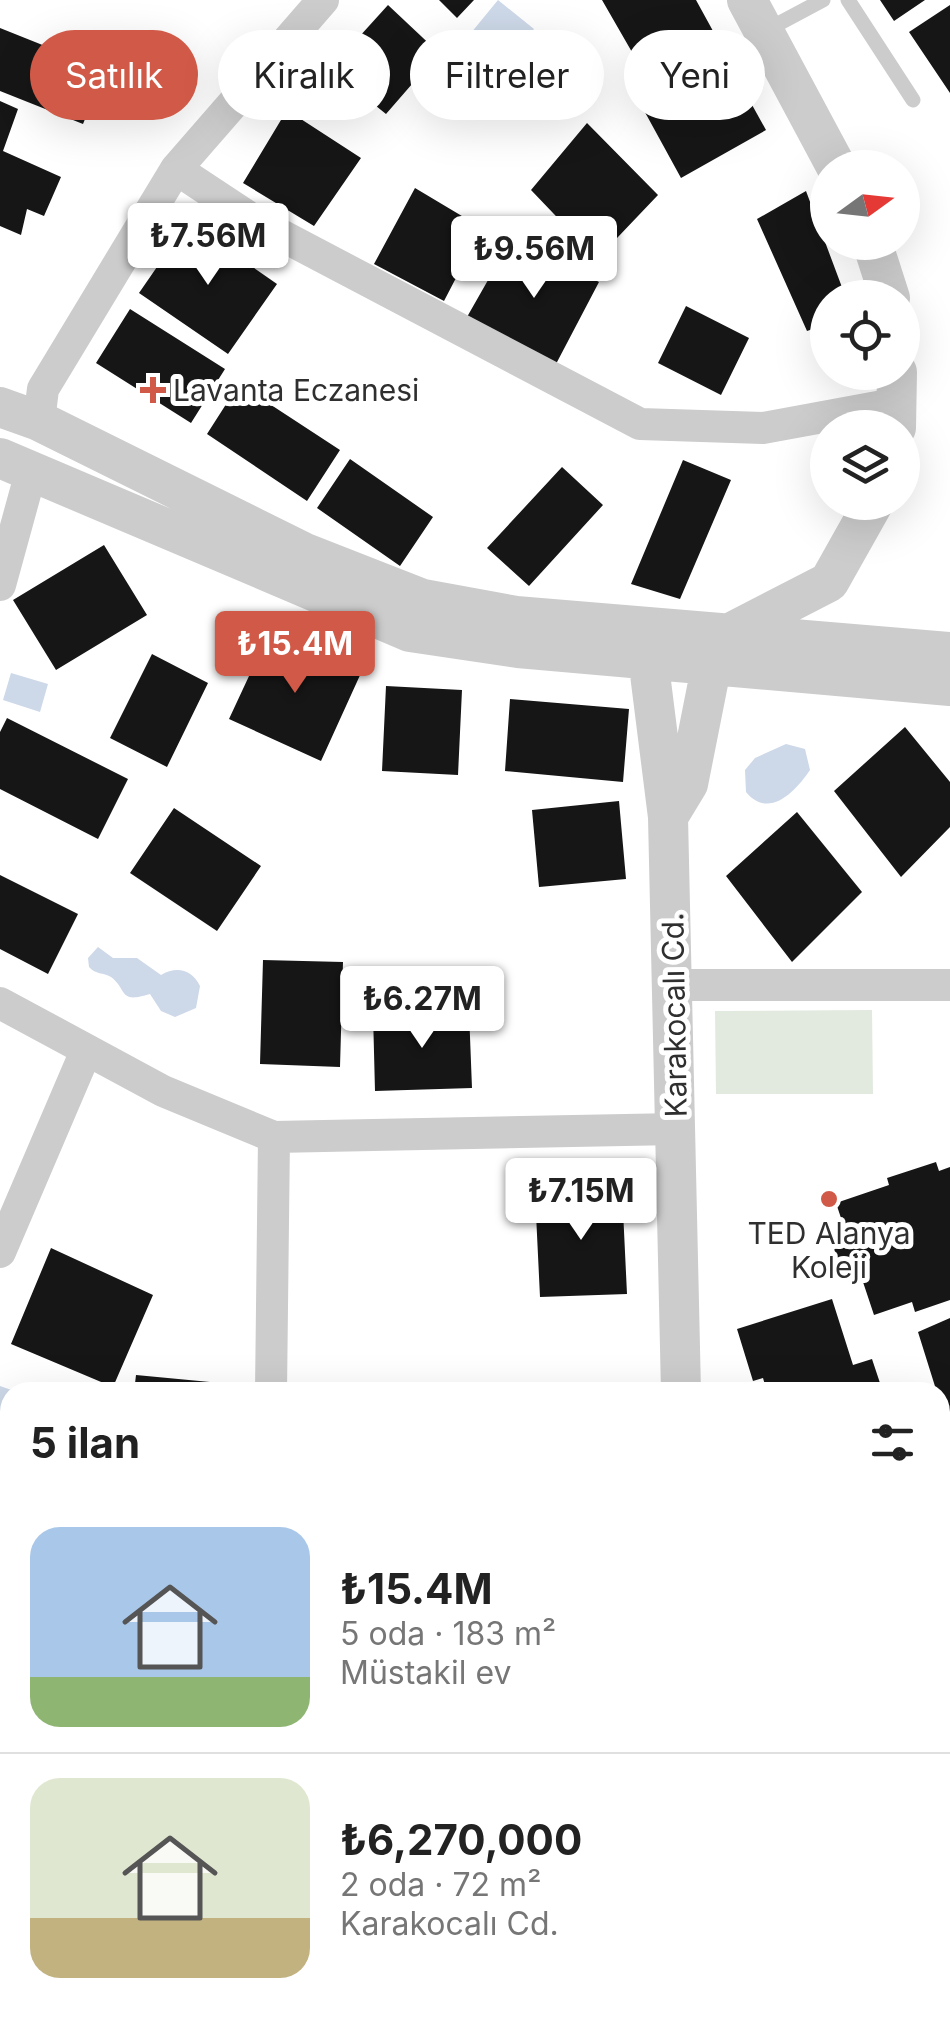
<!DOCTYPE html>
<html lang="tr">
<head>
<meta charset="utf-8">
<style>
  :root { --surface:#fff; --page:#f6f6f6; --text:#222; --muted:#767676; --line:#e0e0e0; --accent:#d05a47 }
  body { margin:0; font-family:Inter,sans-serif; background:var(--page); color:var(--text); height:100vh; display:flex; flex-direction:column; font-size:38px; white-space:nowrap }
  * { box-sizing:border-box; margin:0 }
  p { font-size:32px; color:var(--muted) }
  .icon { flex:none; width:55px; height:55px; fill:none; stroke:currentColor; stroke-width:2; stroke-linecap:round; stroke-linejoin:round }
  .map { position:relative; flex:1; overflow:hidden }
  .details { position:absolute; left:0px; top:1382px; width:950px; height:642px; display:flex; flex-direction:column; background:var(--surface); border-radius:30px 30px 0 0; box-shadow:0 10px 40px #0002 }
  .details>* { flex:none }
  .hud { position:absolute; left:30px; top:30px; width:890px; height:90px; display:flex; gap:20px }
  .needle { width:65px; rotate:75deg }
  .fabs { position:absolute; left:810px; top:150px; display:grid; gap:20px }
  .fabs a { display:grid; place-items:center; width:110px; height:110px; border-radius:50%; background:var(--surface); box-shadow:0 10px 40px #0002; font-size:50px }
  .price { position:absolute; translate:-50% -85px; padding:0 22px; border-radius:10px; background:#fff; color:#222; font-size:32px; line-height:65px; filter:drop-shadow(0 2px 5px #0008) }
  .price::after { content:''; position:absolute; left:50%; top:60px; width:30px; height:22px; margin-left:-15px; background:inherit; clip-path:polygon(0 0,100% 0,50% 100%) }
  .price.on { background:var(--accent); color:#fff }
  ul { padding:0; list-style:none }
  li { display:flex; align-items:center; gap:30px; height:250px; padding:0 30px }
  li+li { border-top:2px solid var(--line) }
  li span { display:grid; place-items:center; flex:none; width:280px; height:200px; border-radius:30px; color:#555 }
  li>.icon { margin-inline-start:auto }
  span .icon { width:120px; height:120px; fill:#fffc; stroke-width:1 }
  li b { font-size:42px }
  h2 { display:flex; justify-content:space-between; align-items:center; height:120px; padding:0 30px; font-size:42px }
  .tag { padding:0 35px; border-radius:45px; background:var(--surface); box-shadow:0 10px 40px #0002; font-size:35px; line-height:90px }
  .tag.on { background:var(--accent); color:#fff }
  .map>svg:first-child { display:block }
  .green { fill:#e2eadf }
  .water { fill:#cdd8e8 }
  .building { fill:#161616 }
  .lines { fill:none; stroke-linecap:round; stroke-linejoin:round }
  .service { stroke:#ccc; stroke-width:15 }
  .minor { stroke:#ccc; stroke-width:32 }
  .tertiary { stroke:#ccc; stroke-width:40 }
  .poi-dot { fill:#d05a47; stroke:#fff; stroke-width:4 }
  .labels { text-anchor:middle; dominant-baseline:central; stroke-width:10; stroke-linejoin:round; paint-order:stroke }
  .poi-label { font-size:30px; fill:#2f2f2f; stroke:#fff; text-anchor:start }
  .street-label { font-size:30px; fill:#2f2f2f; stroke:#fff }
</style>
</head>
<body>
<div class="map">
<svg width="950" height="2023" viewBox="0 0 950 2023">
  <rect width="100%" height="100%" fill="#fff"/>
  <path class="green" d="M 872,1010 L 873,1094 L 716,1094 L 715,1011 Z"/>
  <path class="water" d="M 498,0 L 534,29 L 470,108 L 434,78 Z
    M 11,673 L 48,684 L 40,712 L 3,700 Z
    M 786,744 L 805,749 L 810,770 C 796,791 769,820 746,792 L 745,770 L 755,758 Z
    M 98,947 L 113,958 L 137,958 L 161,975 C 176,966 192,969 200,986 L 196,1008 L 175,1017 L 161,1011 L 150,994 C 118,1004 128,990 111,977 C 103,972 96,975 89,967 L 88,958 Z
    M 0,1386 L 17,1392 L 10,1392 L 10,1451 L 0,1478 Z"/>
  <path class="building" d="M 439,0 L 474,0 L 457,18 Z
    M 602,0 L 696,0 L 713,31 L 640,66 Z
    M 880,0 L 925,0 L 894,21 Z
    M 388,5 L 439,53 L 386,114 L 330,69 Z
    M 950,5 L 950,93 L 909,32 Z
    M 0,28 L 105,70 L 83,124 L 0,91 Z
    M 720,47 L 766,130 L 681,178 L 635,94 Z
    M 0,101 L 18,109 L 3,151 L 61,177 L 44,216 L 27,209 L 21,235 L 0,226 Z
    M 287,110 L 361,158 L 314,226 L 243,183 Z
    M 587,123 L 658,195 L 597,259 L 531,190 Z
    M 415,188 L 482,228 L 444,301 L 374,264 Z
    M 806,191 L 846,298 L 828,298 L 828,324 L 807,331 L 757,219 Z
    M 188,222 L 277,284 L 228,354 L 139,293 Z
    M 512,238 L 599,282 L 556,364 L 467,317 Z
    M 686,306 L 749,338 L 721,395 L 658,363 Z
    M 130,309 L 225,369 L 191,423 L 96,363 Z
    M 239,384 L 340,450 L 307,501 L 207,434 Z
    M 350,459 L 433,517 L 400,566 L 317,508 Z
    M 683,460 L 731,480 L 680,599 L 631,584 Z
    M 562,467 L 603,505 L 529,586 L 487,548 Z
    M 104,545 L 147,615 L 56,670 L 13,600 Z
    M 270,631 L 361,673 L 321,761 L 229,719 Z
    M 152,654 L 208,683 L 167,767 L 110,738 Z
    M 386,686 L 462,690 L 458,775 L 382,771 Z
    M 510,699 L 629,709 L 623,782 L 505,771 Z
    M 7,718 L 128,779 L 98,839 L 0,789 L 0,732 Z
    M 905,727 L 950,782 L 950,827 L 901,877 L 834,791 Z
    M 619,801 L 626,879 L 539,887 L 532,810 Z
    M 174,808 L 261,866 L 217,931 L 130,873 Z
    M 797,812 L 862,892 L 792,962 L 726,876 Z
    M 0,875 L 78,914 L 48,974 L 0,949 Z
    M 263,960 L 343,962 L 340,1067 L 260,1064 Z
    M 469,1011 L 472,1088 L 375,1091 L 373,1013 Z
    M 936,1162 L 939,1171 L 950,1167 L 950,1300 L 915,1312 L 912,1302 L 874,1315 L 861,1276 L 844,1268 L 835,1254 L 833,1237 L 842,1221 L 836,1203 L 889,1185 L 887,1178 Z
    M 622,1189 L 627,1294 L 540,1297 L 535,1193 Z
    M 51,1248 L 153,1295 L 113,1387 L 11,1344 Z
    M 832,1299 L 853,1365 L 872,1359 L 883,1392 L 767,1392 L 763,1378 L 753,1381 L 737,1329 Z
    M 950,1318 L 950,1431 L 949,1431 L 918,1332 Z
    M 136,1375 L 231,1384 L 230,1392 L 134,1392 Z
    M 0,1548 L 10,1553 L 10,1615 L 0,1638 Z
    M 0,1779 L 10,1779 L 10,1860 L 0,1860 Z
    M 0,1894 L 10,1894 L 10,2015 L 29,2015 L 29,2020 L 0,2019 Z
    M 950,1909 L 950,1967 L 940,1949 L 940,1915 Z
    M 67,2015 L 192,2015 L 191,2023 Z
    M 786,2015 L 888,2015 L 890,2023 L 788,2023 Z"/>
  <g class="lines">
    <path class="service" d="M 848,0 L 913,100
      M 765,31 L 823,0"/>
    <path class="minor" d="M 176,169 L 256,222 L 640,424 L 763,428 L 899,403
      M 39,421 L 43,389 L 176,169 L 323,0
      M 0,585 L 31,472
      M 675,985 L 950,985
      M 0,1003 L 163,1091 L 274,1137 L 677,1129
      M 0,1252 L 86,1051
      M 271,1392 L 274,1137
      M 940,1568 L 950,1562
      M 0,1694 L 10,1694
      M 940,1866 L 950,1861
      M 732,2015 L 734,2023
      M 213,2023 L 214,2015"/>
    <path class="tertiary" d="M 747,0 L 837,168
      M 872,242 L 890,298
      M 0,407 L 39,421 L 303,552 L 423,599 L 516,616 L 950,652
      M 896,428 L 897,372
      M 0,458 L 410,632 L 518,648 L 950,686
      M 660,635 L 648,658 L 668,817 L 688,784 L 712,663 L 732,632 L 829,582 L 874,502
      M 668,817 L 681,1392"/>
  </g>
  <g class="poi-dot">
    <path d="M148 375h10v10h10v10h-10v10h-10v-10h-10v-10h10z"/>
    <circle cx="829" cy="1199" r="10"/>
  </g>
  <g class="labels">
    <g class="poi-label">
      <text x="173" y="390">Lavanta Eczanesi</text>
      <text x="829" y="1233" text-anchor="middle">TED Alanya<tspan x="829" dy="34">Koleji</tspan></text>
    </g>
    <g class="street-label">
      <text transform="translate(674 1015) rotate(-91)">Karakocalı Cd.</text>
    </g>
  </g>
</svg>
<div class="fabs">
<a><svg class="needle" viewBox="-14 -14 28 28"><path d="M0-13l5 13h-10z" fill="#e53935"/><path d="M0 13l5-13h-10z" fill="#767676"/></svg></a>
<a><svg class="icon" aria-label="locate" viewBox="0 0 24 24"><circle cx="12" cy="12" r="6"/><path d="M12 2v4M12 18v4M2 12h4M18 12h4"/></svg></a>
<a><svg class="icon" aria-label="layers" viewBox="0 0 24 24"><path d="M12 4l9 5-9 5-9-5zM3 14l9 5 9-5"/></svg></a>
</div>
<b class="price" style="left:208px;top:288px">₺7.56M</b>
<b class="price" style="left:534px;top:301px">₺9.56M</b>
<b class="price on" style="left:295px;top:696px">₺15.4M</b>
<b class="price" style="left:422px;top:1051px">₺6.27M</b>
<b class="price" style="left:581px;top:1243px">₺7.15M</b>
<div class="hud">
<a class="tag on">Satılık</a>
<a class="tag">Kiralık</a>
<a class="tag">Filtreler</a>
<a class="tag">Yeni</a>
</div>
<section class="details">
<h2>5 ilan<svg class="icon" aria-label="filters" viewBox="0 0 24 24"><path d="M4 7h16M4 17h16"/><circle cx="9" cy="7" r="2"/><circle cx="15" cy="17" r="2"/></svg></h2>
<ul>
<li><span style="background:linear-gradient(#a9c7e8 75%,#8fb573 0)"><svg class="icon" aria-label="home" viewBox="0 0 24 24"><path d="M3 11l9-7 9 7M6 9v11h12V9"/></svg></span><div><b>₺15.4M</b><p>5 oda · 183 m²</p><p>Müstakil ev</p></div></li>
<li><span style="background:linear-gradient(#dfe7d0 70%,#c2b280 0)"><svg class="icon" aria-label="home" viewBox="0 0 24 24"><path d="M3 11l9-7 9 7M6 9v11h12V9"/></svg></span><div><b>₺6,270,000</b><p>2 oda · 72 m²</p><p>Karakocalı Cd.</p></div></li>
</ul>
</section>
</div>
</body>
</html>
